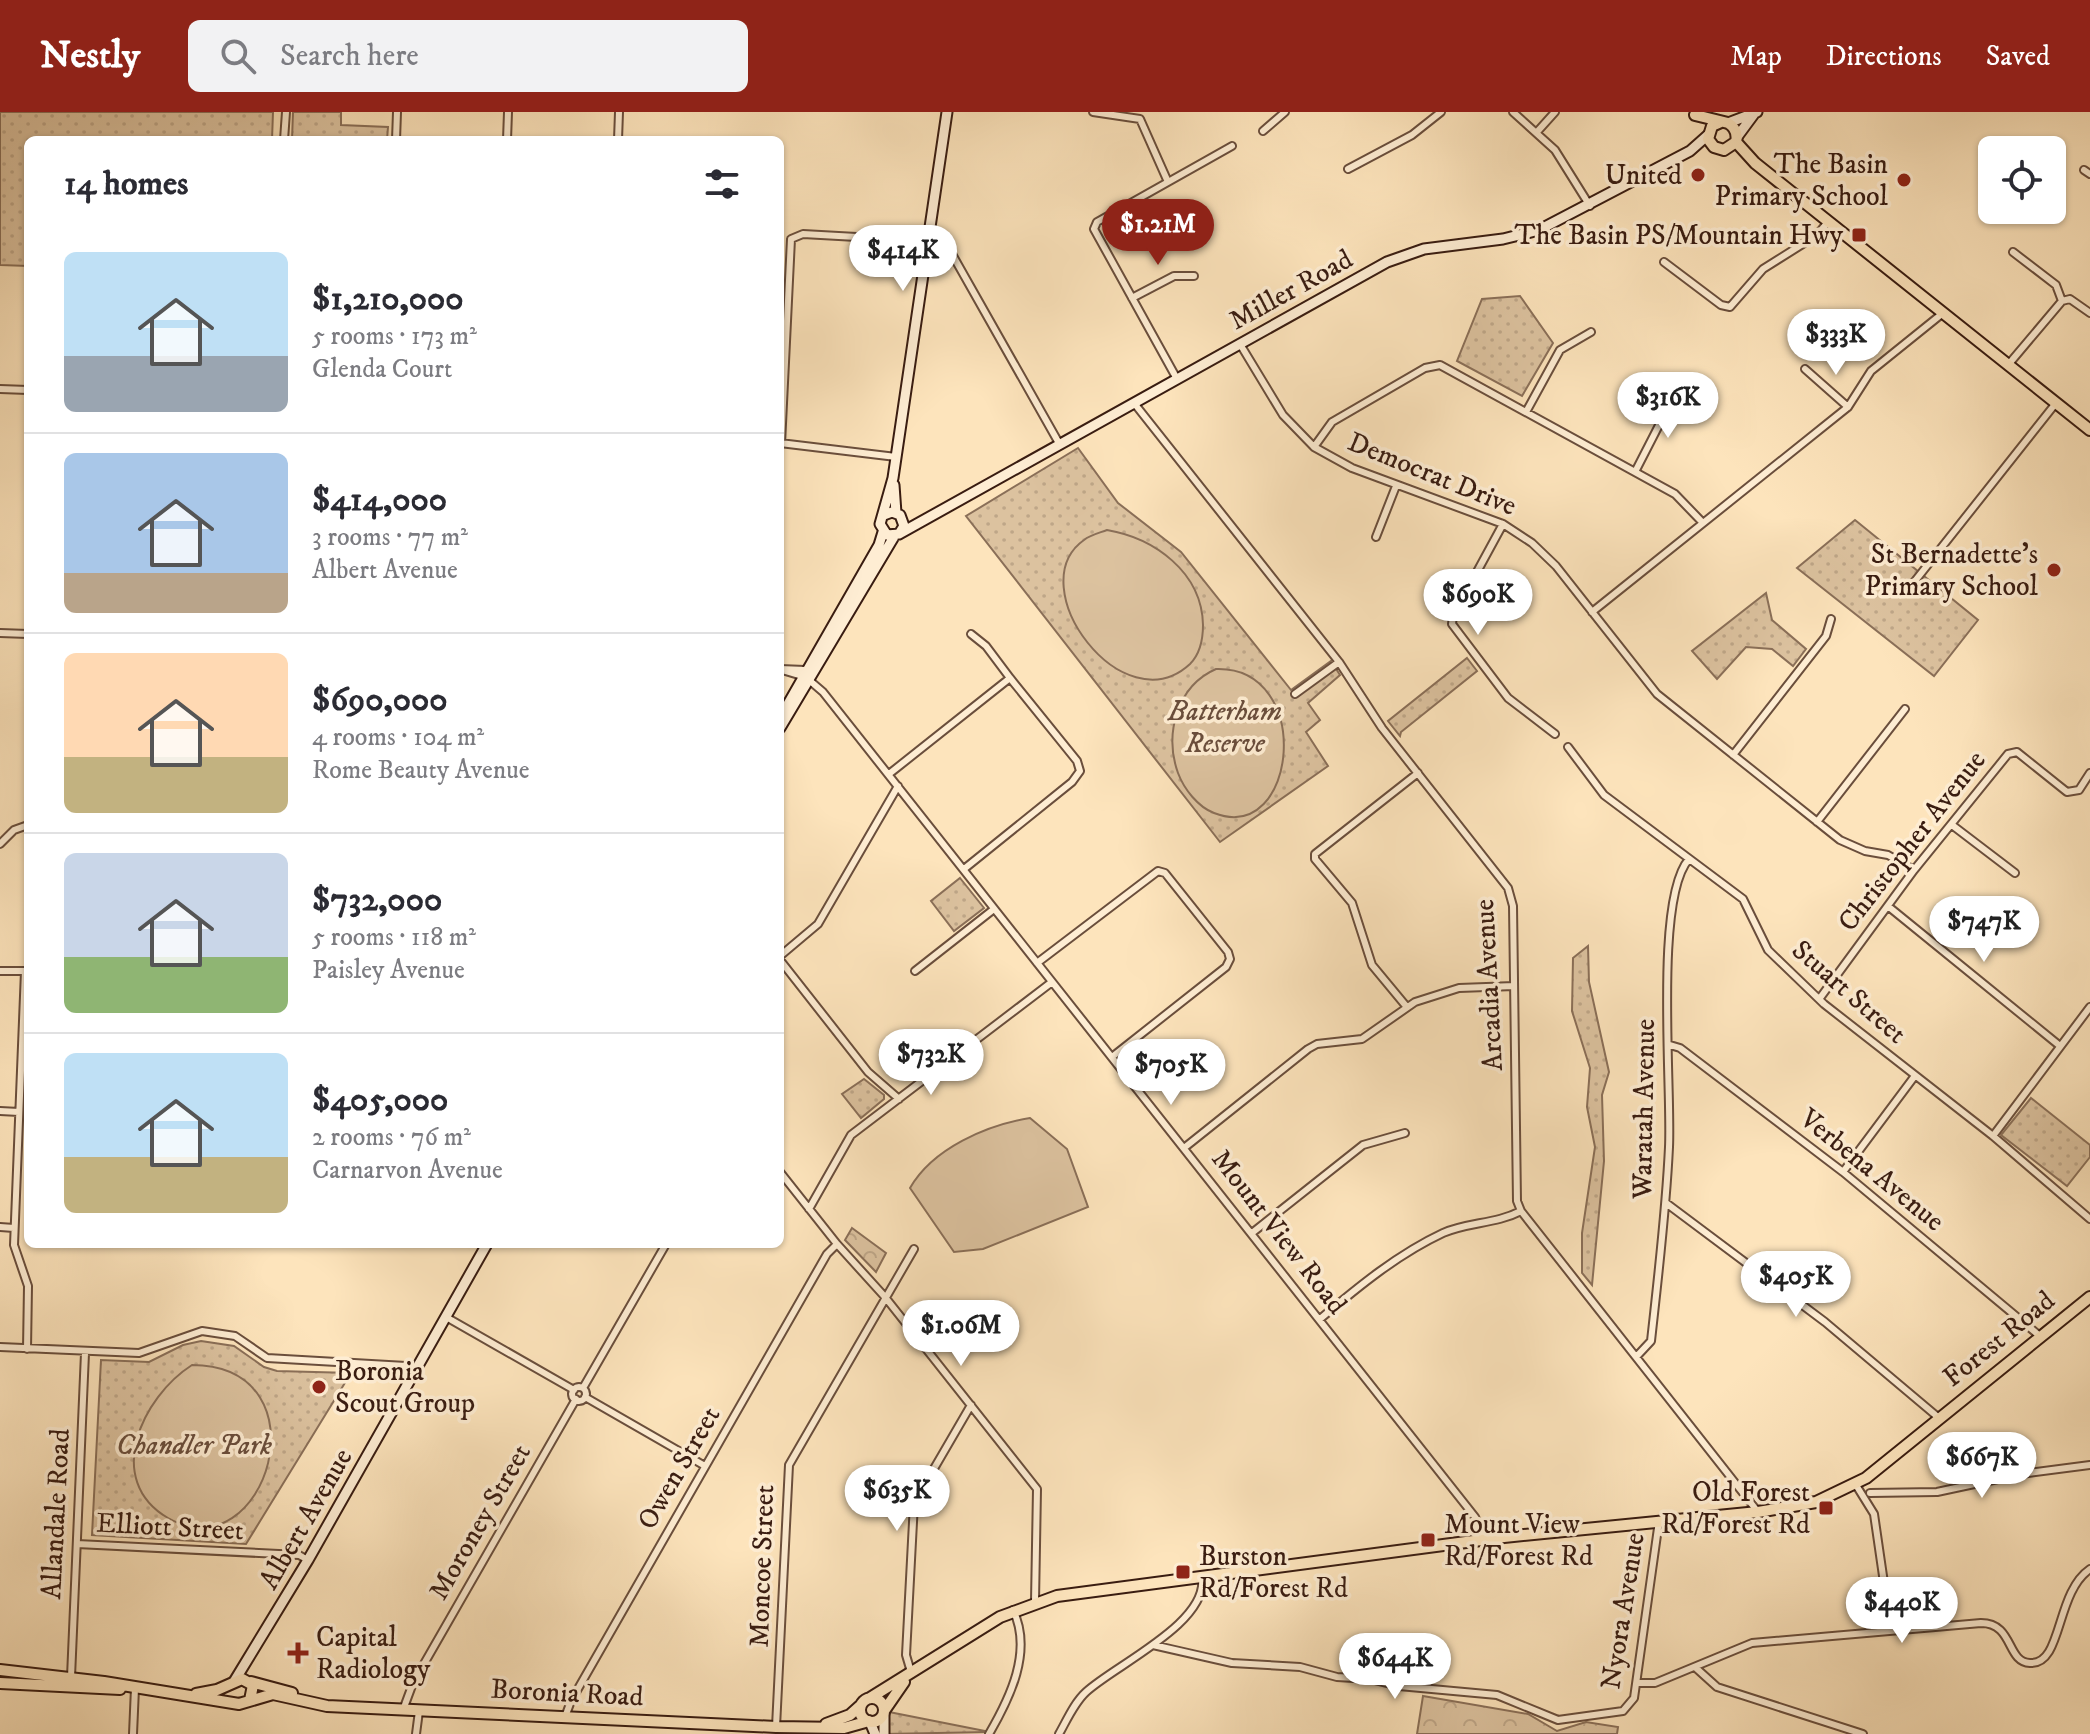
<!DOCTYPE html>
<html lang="en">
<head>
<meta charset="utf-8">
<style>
  :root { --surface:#fff; --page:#f2f2f3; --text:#2b2b33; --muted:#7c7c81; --line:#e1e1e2; --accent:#8f2418 }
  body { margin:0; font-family:"IM FELL DW Pica",serif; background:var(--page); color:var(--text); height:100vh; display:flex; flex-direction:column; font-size:30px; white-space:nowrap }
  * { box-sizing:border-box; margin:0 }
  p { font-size:26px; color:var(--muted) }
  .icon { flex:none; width:44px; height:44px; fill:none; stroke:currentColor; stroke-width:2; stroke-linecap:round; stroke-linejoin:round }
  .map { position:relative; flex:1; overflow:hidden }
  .details { position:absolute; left:24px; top:24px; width:760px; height:1112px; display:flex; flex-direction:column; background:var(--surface); border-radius:12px; box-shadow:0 2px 6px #0004 }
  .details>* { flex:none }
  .fabs { position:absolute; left:1978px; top:24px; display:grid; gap:16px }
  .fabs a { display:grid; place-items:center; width:88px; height:88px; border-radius:12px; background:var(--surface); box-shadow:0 2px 6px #0004; font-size:40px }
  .price { position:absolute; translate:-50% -68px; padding:0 18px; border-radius:28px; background:#fff; color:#222; font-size:26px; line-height:52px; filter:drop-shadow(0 2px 4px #0008) }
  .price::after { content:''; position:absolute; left:50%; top:48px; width:24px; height:18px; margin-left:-12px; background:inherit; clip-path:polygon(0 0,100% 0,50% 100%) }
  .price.current { background:var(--accent); color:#fff }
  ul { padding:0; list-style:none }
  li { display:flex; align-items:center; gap:24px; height:200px; padding:0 40px }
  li+li { border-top:2px solid var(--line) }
  li span { display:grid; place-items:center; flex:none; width:224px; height:160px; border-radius:12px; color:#555 }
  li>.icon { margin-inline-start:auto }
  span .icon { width:96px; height:96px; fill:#fffc; stroke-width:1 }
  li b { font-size:34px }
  h2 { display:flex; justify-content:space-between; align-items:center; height:96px; padding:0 40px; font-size:34px }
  header { display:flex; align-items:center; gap:48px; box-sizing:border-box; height:112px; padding:0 40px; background:var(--accent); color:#fff }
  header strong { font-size:38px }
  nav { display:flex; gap:44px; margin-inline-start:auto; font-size:28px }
  .search { width:560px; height:72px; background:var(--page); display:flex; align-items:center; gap:20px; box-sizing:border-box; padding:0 28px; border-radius:12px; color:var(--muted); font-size:30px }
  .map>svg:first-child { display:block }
  .forest { fill:url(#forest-crowns); stroke:#8a6f58; stroke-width:2 }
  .park { fill:url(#park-dots); stroke:#8a6f58; stroke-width:2 }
  .pitch { fill:#dcc29f; stroke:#8a6f58; stroke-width:2 }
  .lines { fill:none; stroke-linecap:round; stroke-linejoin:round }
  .minor-casing { stroke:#6a4e3c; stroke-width:10 }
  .secondary-casing { stroke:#391c11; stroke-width:13 }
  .primary-casing { stroke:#391c11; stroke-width:14 }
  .minor { stroke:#feedd3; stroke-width:6 }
  .secondary { stroke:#feedd3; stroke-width:9 }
  .primary { stroke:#fde4bc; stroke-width:10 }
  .poi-dot { fill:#8f2418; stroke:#feedd3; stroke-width:3 }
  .labels { text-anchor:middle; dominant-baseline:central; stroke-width:7; stroke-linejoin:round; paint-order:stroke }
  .poi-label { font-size:28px; fill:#391c11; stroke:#feedd3; text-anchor:end }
  .street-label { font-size:28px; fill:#391c11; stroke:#feedd3 }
  .park-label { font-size:28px; font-style:italic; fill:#6a4e3c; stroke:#feedd3 }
</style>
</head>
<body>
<header>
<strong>Nestly</strong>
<div class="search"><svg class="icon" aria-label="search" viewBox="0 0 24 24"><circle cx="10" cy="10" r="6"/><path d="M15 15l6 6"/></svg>Search here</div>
<nav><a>Map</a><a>Directions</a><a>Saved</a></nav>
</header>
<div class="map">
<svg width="2090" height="1622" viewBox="0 0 2090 1622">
  <defs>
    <pattern id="forest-crowns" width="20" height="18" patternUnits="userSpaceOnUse" patternTransform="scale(2)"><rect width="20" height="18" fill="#dcc29f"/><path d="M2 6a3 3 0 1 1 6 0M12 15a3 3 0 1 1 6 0" fill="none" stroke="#bea688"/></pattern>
    <pattern id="park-dots" width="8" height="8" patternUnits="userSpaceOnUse" patternTransform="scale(2)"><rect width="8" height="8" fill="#dcc29f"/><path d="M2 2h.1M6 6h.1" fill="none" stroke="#bea688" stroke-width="1.8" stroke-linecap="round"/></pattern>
  </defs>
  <rect width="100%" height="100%" fill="#fde4bc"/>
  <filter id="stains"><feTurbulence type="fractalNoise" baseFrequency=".0025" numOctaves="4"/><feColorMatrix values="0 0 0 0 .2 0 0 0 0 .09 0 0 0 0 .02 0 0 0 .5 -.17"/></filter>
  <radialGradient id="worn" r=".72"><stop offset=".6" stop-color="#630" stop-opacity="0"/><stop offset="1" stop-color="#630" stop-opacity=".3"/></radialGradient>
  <path class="forest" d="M 852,1116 L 886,1141 L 876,1160 L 845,1128 Z
    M 1423,1584 L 1528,1602 L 1557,1619 L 1586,1610 L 1618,1615 L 1617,1622 L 1417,1622 Z"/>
  <path class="park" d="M 0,0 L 273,0 L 272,28 L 28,28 L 28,154 L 0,153 Z
    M 293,0 L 341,0 L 341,13 L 388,15 L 387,28 L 292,28 Z
    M 1520,184 L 1553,231 L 1522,284 L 1457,249 L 1482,187 Z
    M 1078,336 L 1118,391 L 1181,440 L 1291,578 L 1331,549 L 1340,563 L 1308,591 L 1320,608 L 1306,620 L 1328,654 L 1220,730 L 966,404 Z
    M 1855,408 L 1978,508 L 1934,564 L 1797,456 Z
    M 1766,481 L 1772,508 L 1806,537 L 1793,554 L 1772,537 L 1746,535 L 1717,567 L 1692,539 Z
    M 1467,546 L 1477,559 L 1401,620 L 1400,624 L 1388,609 Z
    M 960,766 L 984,796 L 954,819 L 931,789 Z
    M 1588,834 L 1589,870 L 1609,960 L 1602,983 L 1604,1049 L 1592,1173 L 1582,1161 L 1582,1121 L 1595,1035 L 1587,995 L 1590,956 L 1572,899 L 1573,846 Z
    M 864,967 L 884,983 L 884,987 L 861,1006 L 842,982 Z
    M 2031,986 L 2090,1033 L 2090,1045 L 2067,1074 L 2001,1023 Z
    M 201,1229 L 234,1234 L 264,1255 L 277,1259 L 351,1261 L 246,1432 L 92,1423 L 101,1248 L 149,1250 L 183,1233 Z
    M 884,1599 L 990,1620 L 884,1622 Z"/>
  <path class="pitch" d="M 1107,418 C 1154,426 1202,460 1203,513 C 1203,527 1200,542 1190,552 C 1123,614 1019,474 1084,428 C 1090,423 1099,421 1107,418 Z
    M 1216,557 C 1315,554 1298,734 1214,701 C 1198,695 1184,677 1178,661 C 1164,622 1177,574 1216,557 Z
    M 1030,1006 L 1067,1037 L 1088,1095 L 983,1137 L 954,1140 L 910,1076 C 933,1036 987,1013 1030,1006 Z
    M 192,1253 C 329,1254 266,1462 168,1406 C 103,1368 142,1285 192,1253 Z"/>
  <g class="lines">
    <defs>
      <path id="minor" d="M 1093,0 L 1140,7 L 1168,70
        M 1513,0 L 1555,38 L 1590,94
        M 1263,19 L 1285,0
        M 1537,20 L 1555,0
        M 284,28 L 286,0
        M 396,28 L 397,0
        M 507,28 L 508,0
        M 618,28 L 619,0
        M 1348,57 L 1412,23 L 1441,0
        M 2084,58 L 2090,62
        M 948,135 L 1060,333
        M 2013,140 L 2056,173 L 2062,189
        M 1664,150 L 1721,193 L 1730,195 L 1763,157 L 1817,123 L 1828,110
        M 1132,186 L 1174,164 L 1194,164
        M 1240,232 L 1283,303 L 1314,335 L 1352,356 L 1503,412 L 1532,431 L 1556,454 L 1657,582 L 1840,728 L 1865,739 L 1888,743 L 1914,758
        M 2008,253 L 2062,189 L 2070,187 L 2090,201
        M 1805,257 L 1848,295
        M 1177,267 L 1094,117 L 1097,110 L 1232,34
        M 0,277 L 28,278
        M 1134,291 L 1339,550 L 1382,616 L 1508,776 L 1513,794 L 1517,1089 L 1521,1099 L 1758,1400
        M 1526,300 L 1560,238 L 1591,220
        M 780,331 L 896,345
        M 781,332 L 791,127 L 803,122 L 928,129
        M 1314,335 L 1332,310 L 1425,256 L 1440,253 L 1675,382 L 1703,411
        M 1635,360 L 1675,282
        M 1503,412 L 1453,504 L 1452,512 L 1508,586 L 1555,622
        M 1376,425 L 1396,374
        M 1911,474 L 2056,291
        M 1592,500 L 1848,295 L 1871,259 L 1943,201
        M 0,521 L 28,522
        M 971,522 L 986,534 L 1010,566
        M 780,557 L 805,558
        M 782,558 L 802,564
        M 809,568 L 823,580 L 1475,1405 L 1485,1427
        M 1295,582 L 1339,550
        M 1568,635 L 1604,683 L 1743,787 L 1768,838 L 1824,892 L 1993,1024 L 2090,1107
        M 1733,643 L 1826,524 L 1831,507
        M 889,662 L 1010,566 L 1077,649 L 1080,659 L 1072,670 L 964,757
        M 1817,710 L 1905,597
        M 1952,713 L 2015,761
        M 0,732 L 14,718 L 28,713
        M 1889,795 L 2060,934
        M 780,844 L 818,812 L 898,674
        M 780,848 L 868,960 L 899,987
        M 1037,851 L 1158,759 L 1165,761 L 1228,840 L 1230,847 L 1226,855 L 1112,945
        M 0,859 L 28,859
        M 25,859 L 14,1133 L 28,1174 L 27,1237
        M 915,859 L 994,797
        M 1820,886 L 1914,758 L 2008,642 L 2017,640 L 2067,680 L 2079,678 L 2090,661
        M 1406,894 L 1372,853 L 1352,791 L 1315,747 L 1315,742 L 1418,661
        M 1670,933 L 1680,936 L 1843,1060 L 2041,1225
        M 0,999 L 19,1000
        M 1993,1024 L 2090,895
        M 1184,1036 L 1308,937 L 1317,932 L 1362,927 L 1415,890 L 1459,876 L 1514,874
        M 780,1060 L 837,1132 L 885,1185 L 1037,1377 L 1035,1490
        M 1843,1060 L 1914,965
        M 1666,1091 L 1825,1210 L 1939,1306
        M 809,1097 L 851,1023 L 1052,870
        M 0,1115 L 14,1116
        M 1252,1121 L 1363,1033 L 1405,1021
        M 446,1205 L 574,1278
        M 1320,1207 C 1358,1175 1398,1142 1443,1121 C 1468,1110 1496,1112 1521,1099
        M 0,1235 L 139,1241 L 202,1219 L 235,1224 L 267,1246 L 406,1254 L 415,1259
        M 1637,1244 L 1651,1229 C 1658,1165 1666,1100 1669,1035 C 1672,976 1654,786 1689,747
        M572 1282a7 7 0 1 1 14 0a7 7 0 1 1-14 0Z
        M 583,1276 L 666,1132
        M 585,1285 L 705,1354
        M 1856,1373 L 1874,1402 L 1891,1519
        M 1870,1381 L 1937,1380 L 2021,1362 L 2090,1353
        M 77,1432 L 299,1443 L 308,1448
        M 1153,1533 L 1232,1551 L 1300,1555 L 1337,1565 L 1370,1567 L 1399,1574 L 1497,1583 L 1558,1608 L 1623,1599 L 1634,1586 L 1659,1409
        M 1696,1556 L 1717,1575 L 1863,1622
        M 911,1560 L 906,1543 L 914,1391 L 971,1293
        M 71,1565 L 85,1241
        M 1637,1571 L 1655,1571 L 1752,1531 L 1981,1511 C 2014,1511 2006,1550 2030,1551 C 2063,1553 2055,1481 2090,1457
        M 403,1598 L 413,1571 L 576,1287
        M 565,1605 L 571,1589 L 827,1142 L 837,1132
        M 776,1615 L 789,1353 L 914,1137
        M 133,1622 L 135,1576
        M 416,1622 L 419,1599
        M 989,1622 C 1010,1586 1033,1539 1013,1498
        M 1059,1622 C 1067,1608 1074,1591 1086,1580 C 1115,1553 1209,1511 1202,1465"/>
      <path id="secondary" d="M 1728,11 L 1757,0
        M 1737,25 L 1754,2
        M 894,373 L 896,401
        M 884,403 L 892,400 L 900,403 L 904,414 L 899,422 L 887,423 L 880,412 L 893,366 L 947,0
        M 899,422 L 1387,150 L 1424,137 L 1503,127 L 1539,118 L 1690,39 L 1708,23
        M 780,606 L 879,433 L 883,420
        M 780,616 L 895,423
        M 235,1568 L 308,1448 L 487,1132
        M 884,1601 L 884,1622
        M 870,1610 L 875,1622"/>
      <path id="primary" d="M 1695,3 L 1728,11 C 1735,15 1738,21 1736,30 L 1724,38 L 1714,35 L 1708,27 L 1712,14 L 1721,10
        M 1736,30 L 1755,51 L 2090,318
        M 0,1558 L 104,1570 L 239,1592 L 273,1582 L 327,1594 L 776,1615 L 844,1616 L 869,1609
        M 251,1570 L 292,1581
        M 0,1571 L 120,1577
        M 196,1582 L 217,1578 L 242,1567 L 253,1573 L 250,1588
        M860 1598a12 12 0 1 1 24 0a12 12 0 1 1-24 0Z
        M 870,1586 L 1000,1505 L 1057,1484 L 1504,1425 L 1758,1400 L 1816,1390 L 1866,1366 L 2090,1185
        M 884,1599 L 904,1570
        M 826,1612 L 850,1603 L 860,1594"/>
    </defs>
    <use href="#minor" class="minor-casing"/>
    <use href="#secondary" class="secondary-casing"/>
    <use href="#primary" class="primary-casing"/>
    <use href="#minor" class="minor"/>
    <use href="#secondary" class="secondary"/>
    <use href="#primary" class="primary"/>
  </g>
  <g class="poi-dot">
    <circle cx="1698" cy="63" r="8"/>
    <circle cx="1904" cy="68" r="8"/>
    <rect x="1851" y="115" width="16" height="16" rx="4"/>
    <circle cx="2054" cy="458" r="8"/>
    <circle cx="319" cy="1275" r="8"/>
    <rect x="1818" y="1388" width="16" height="16" rx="4"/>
    <rect x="1420" y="1420" width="16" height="16" rx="4"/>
    <rect x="1175" y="1452" width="16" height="16" rx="4"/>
    <path d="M294 1529h8v8h8v8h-8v8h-8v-8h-8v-8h8z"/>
  </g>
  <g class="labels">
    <g class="poi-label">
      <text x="1888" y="52">The Basin<tspan x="1888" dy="32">Primary School</tspan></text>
      <text x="1682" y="63">United</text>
      <text x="1843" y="123">The Basin PS/Mountain Hwy</text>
      <text x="2038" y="442">St Bernadette's<tspan x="2038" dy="32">Primary School</tspan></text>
      <text x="335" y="1259" text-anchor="start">Boronia<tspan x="335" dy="32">Scout Group</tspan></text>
      <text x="1810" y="1380">Old Forest<tspan x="1810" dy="32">Rd/Forest Rd</tspan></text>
      <text x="1444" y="1412" text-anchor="start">Mount View<tspan x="1444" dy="32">Rd/Forest Rd</tspan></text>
      <text x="1199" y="1444" text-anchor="start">Burston<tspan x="1199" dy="32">Rd/Forest Rd</tspan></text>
      <text x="316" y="1525" text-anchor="start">Capital<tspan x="316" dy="32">Radiology</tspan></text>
    </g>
    <g class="street-label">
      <text transform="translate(1291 178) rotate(-29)">Miller Road</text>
      <text transform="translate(1432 362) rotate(22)">Democrat Drive</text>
      <text transform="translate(1912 729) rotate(-52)">Christopher Avenue</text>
      <text transform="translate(1489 873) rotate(-93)">Arcadia Avenue</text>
      <text transform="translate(1849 880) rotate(41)">Stuart Street</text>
      <text transform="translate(1644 997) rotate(-89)">Waratah Avenue</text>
      <text transform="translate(1872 1058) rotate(39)">Verbena Avenue</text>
      <text transform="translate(1279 1120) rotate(52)">Mount View Road</text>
      <text transform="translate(1999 1227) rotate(-39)">Forest Road</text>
      <text transform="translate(679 1356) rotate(-60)">Owen Street</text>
      <text transform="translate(56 1402) rotate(-87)">Allandale Road</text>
      <text transform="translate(306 1407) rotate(-60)">Albert Avenue</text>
      <text transform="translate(480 1410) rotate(-60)">Moroney Street</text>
      <text transform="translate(170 1415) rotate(3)">Elliott Street</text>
      <text transform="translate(762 1454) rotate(-88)">Moncoe Street</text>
      <text transform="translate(1623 1499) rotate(-81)">Nyora Avenue</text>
      <text transform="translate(567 1581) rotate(3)">Boronia Road</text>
    </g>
    <g class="park-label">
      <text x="1225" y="599">Batterham<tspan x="1225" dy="32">Reserve</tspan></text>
      <text x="194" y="1333">Chandler Park</text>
    </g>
  </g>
  <rect width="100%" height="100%" filter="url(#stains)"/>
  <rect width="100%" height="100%" fill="url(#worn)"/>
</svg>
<div class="fabs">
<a><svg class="icon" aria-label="locate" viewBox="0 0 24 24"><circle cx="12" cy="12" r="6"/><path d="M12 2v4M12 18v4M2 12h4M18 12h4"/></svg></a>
</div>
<b class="price current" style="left:1158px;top:155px">$1.21M</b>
<b class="price" style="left:903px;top:181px">$414K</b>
<b class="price" style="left:1836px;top:265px">$333K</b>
<b class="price" style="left:1668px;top:328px">$316K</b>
<b class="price" style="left:1478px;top:525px">$690K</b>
<b class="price" style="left:1984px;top:852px">$747K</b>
<b class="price" style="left:931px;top:985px">$732K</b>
<b class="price" style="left:1171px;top:995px">$705K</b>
<b class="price" style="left:1796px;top:1207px">$405K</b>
<b class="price" style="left:961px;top:1256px">$1.06M</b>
<b class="price" style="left:1982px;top:1388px">$667K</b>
<b class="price" style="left:897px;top:1421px">$635K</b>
<b class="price" style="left:1902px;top:1533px">$440K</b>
<b class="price" style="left:1395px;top:1589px">$644K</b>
<section class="details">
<h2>14 homes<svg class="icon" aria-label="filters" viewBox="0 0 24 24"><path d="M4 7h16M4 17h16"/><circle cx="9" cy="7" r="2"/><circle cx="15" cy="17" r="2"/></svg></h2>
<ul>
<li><span style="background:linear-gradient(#bfe0f5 65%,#9aa5b1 0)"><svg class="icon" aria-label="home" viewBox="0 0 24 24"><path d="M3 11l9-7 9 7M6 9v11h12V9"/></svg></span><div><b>$1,210,000</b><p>5 rooms · 173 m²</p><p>Glenda Court</p></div></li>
<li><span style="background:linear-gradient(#a9c7e8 75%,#b9a48a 0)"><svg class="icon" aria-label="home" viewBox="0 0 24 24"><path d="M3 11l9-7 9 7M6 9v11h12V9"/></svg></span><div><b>$414,000</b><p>3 rooms · 77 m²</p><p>Albert Avenue</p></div></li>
<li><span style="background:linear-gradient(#ffd9b3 65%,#c2b280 0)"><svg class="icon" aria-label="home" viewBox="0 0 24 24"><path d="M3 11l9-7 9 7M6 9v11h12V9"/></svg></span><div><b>$690,000</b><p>4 rooms · 104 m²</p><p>Rome Beauty Avenue</p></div></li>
<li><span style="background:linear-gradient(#c9d6e8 65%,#8fb573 0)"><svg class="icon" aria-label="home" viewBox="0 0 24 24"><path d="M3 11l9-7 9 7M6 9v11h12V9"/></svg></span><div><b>$732,000</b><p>5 rooms · 118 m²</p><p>Paisley Avenue</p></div></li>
<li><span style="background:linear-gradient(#bfe0f5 65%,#c2b280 0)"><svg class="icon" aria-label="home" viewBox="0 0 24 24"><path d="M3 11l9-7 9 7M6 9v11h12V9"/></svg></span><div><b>$405,000</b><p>2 rooms · 76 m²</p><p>Carnarvon Avenue</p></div></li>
</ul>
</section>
</div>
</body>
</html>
